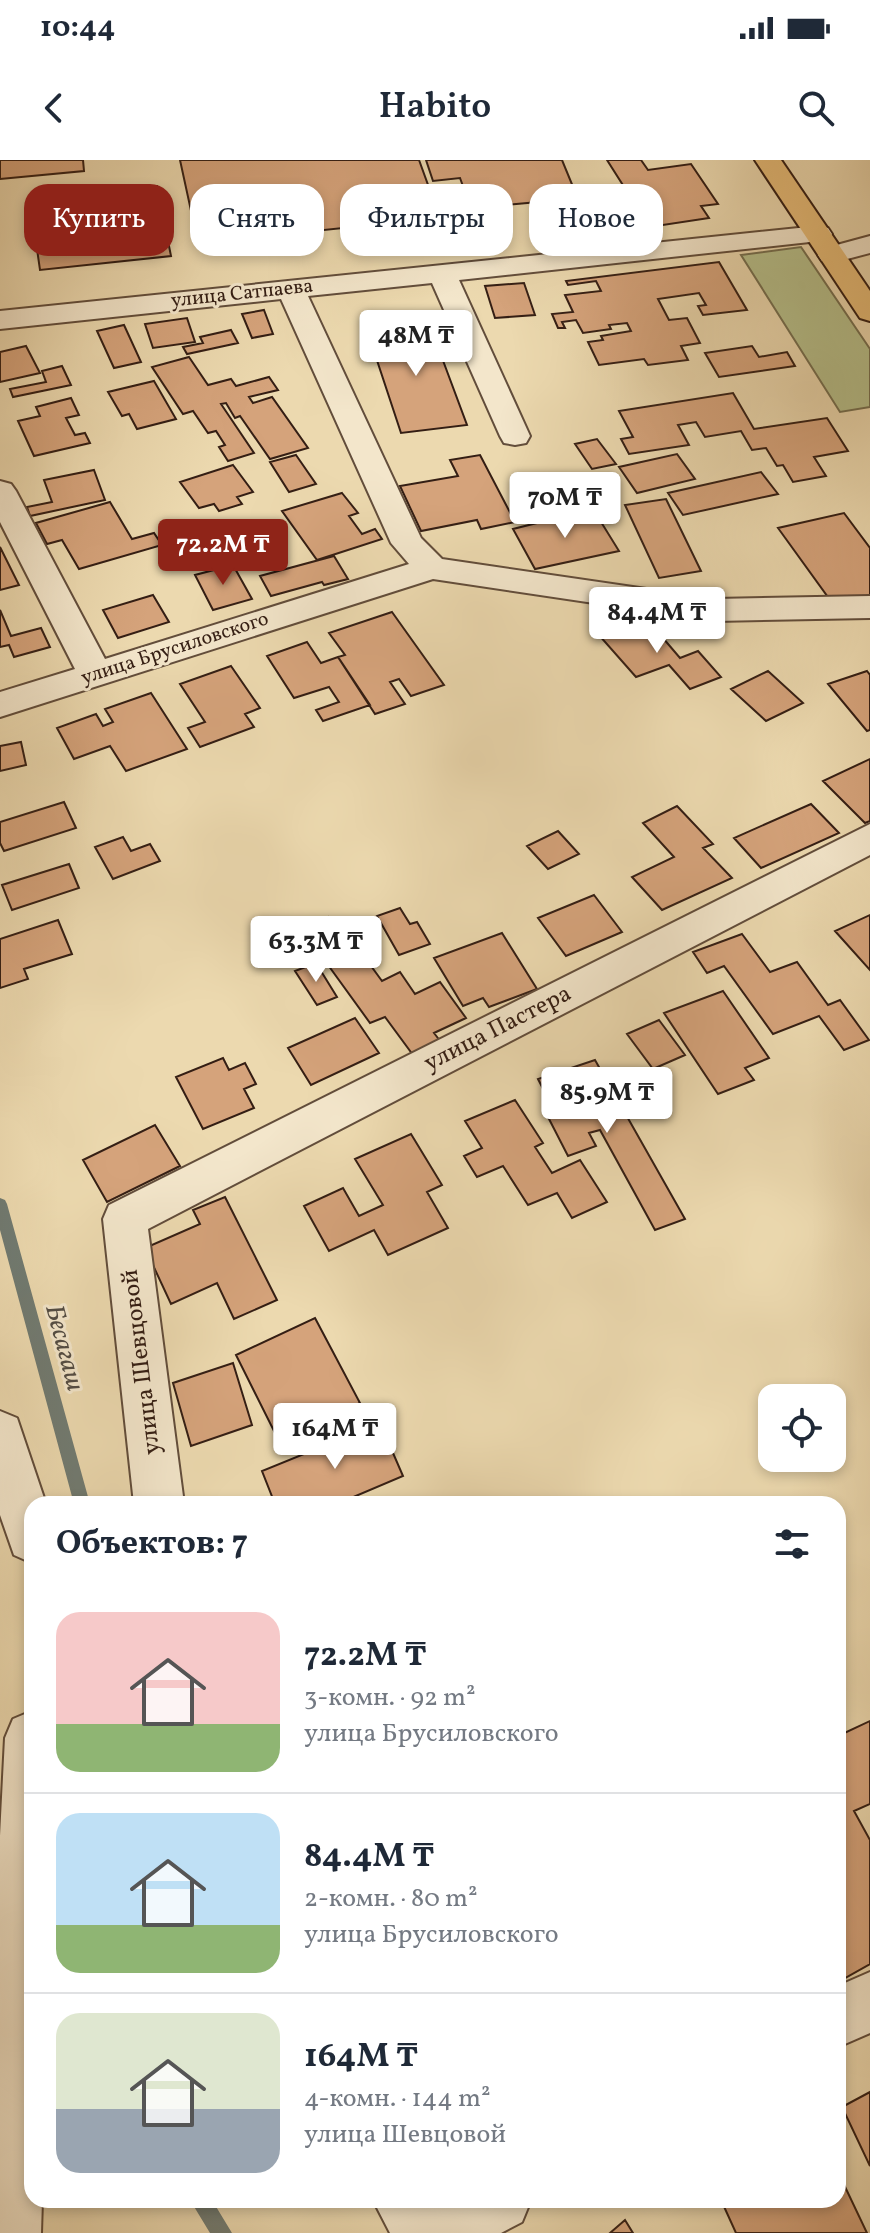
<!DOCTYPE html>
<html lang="ru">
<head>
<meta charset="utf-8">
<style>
  :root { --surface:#fff; --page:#f2f2f3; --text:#1f2937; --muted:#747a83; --line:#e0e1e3; --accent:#8f2418 }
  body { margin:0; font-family:Vollkorn,serif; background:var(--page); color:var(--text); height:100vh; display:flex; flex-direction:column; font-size:30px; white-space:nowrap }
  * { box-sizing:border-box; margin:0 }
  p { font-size:26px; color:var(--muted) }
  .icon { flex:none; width:44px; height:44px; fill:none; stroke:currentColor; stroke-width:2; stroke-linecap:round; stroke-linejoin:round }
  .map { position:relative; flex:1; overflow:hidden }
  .panel { position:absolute; left:24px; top:1336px; width:822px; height:712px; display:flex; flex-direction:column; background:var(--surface); border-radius:24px; box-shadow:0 4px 12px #0003 }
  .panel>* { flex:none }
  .top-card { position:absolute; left:24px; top:24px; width:822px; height:72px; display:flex; gap:16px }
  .buttons { position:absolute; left:758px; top:1224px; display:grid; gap:16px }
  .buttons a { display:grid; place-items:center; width:88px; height:88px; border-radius:16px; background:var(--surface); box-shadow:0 4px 12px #0003; font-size:40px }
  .price { position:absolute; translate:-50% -68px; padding:0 18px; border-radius:8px; background:#fff; color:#222; font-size:26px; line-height:52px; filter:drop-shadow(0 2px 4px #0008) }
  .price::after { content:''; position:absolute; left:50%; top:48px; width:24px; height:18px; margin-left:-12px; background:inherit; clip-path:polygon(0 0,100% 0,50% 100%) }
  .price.active { background:var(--accent); color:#fff }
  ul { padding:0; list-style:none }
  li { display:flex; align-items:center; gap:24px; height:200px; padding:0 32px }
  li+li { border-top:2px solid var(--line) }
  li span { display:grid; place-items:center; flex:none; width:224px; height:160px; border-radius:24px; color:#555 }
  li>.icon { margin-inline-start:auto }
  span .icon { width:96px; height:96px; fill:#fffc; stroke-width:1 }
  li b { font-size:34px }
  h2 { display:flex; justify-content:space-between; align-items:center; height:96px; padding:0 32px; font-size:34px }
  .tag { padding:0 28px; border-radius:24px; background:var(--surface); box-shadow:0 4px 12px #0003; font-size:28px; line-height:72px }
  .tag.active { background:var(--accent); color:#fff }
  .status { display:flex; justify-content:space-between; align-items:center; height:56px; padding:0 40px; background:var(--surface); direction:ltr }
  .status svg { height:22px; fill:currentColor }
  header { display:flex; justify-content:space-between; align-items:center; height:104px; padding:0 32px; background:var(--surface); font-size:36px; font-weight:600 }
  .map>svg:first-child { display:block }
  .green { fill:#b6c08c; stroke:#756f50; stroke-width:2 }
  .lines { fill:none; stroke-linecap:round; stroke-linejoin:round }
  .stream { fill:#717b72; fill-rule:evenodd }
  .building { fill:#d5a37b; stroke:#341e14; stroke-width:2 }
  .minor-casing { stroke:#624d3b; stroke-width:4 }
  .major-casing { stroke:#341e14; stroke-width:4 }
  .minor { fill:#f3e6cb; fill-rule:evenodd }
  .major { fill:#e6bc78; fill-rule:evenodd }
  .labels { text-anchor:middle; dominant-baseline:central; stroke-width:6; stroke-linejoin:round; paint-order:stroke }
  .far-street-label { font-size:20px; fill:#341e14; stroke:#f3e6cb }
  .street-label { font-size:24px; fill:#341e14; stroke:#f3e6cb }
  .water-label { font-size:26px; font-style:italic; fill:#534c43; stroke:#f3e6cb }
</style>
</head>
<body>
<div class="status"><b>10:44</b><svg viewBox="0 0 49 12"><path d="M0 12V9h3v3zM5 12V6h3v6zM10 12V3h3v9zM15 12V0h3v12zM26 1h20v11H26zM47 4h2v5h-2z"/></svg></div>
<header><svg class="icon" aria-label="back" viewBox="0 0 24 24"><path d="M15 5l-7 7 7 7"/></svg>Habito<svg class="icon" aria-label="search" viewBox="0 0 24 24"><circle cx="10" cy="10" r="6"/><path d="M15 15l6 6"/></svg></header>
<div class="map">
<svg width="870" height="2073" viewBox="0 0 870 2073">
  <rect width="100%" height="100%" fill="#ecd9af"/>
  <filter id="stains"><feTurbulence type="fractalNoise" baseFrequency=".0025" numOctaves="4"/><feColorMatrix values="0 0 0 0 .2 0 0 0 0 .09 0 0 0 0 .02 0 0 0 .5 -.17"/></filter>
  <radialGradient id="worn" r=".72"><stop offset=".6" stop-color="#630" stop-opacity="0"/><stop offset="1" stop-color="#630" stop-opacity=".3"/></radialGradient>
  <path class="green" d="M 801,87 L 870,189 L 870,247 L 840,252 L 741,95 Z"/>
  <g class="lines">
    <path class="stream" d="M 0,1038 L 5,1040 L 7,1044 L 90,1344 L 74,1344 L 0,1070 Z
      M 190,2040 L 212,2040 L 232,2073 L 210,2073 Z"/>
  </g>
  <path class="building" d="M 0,0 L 83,0 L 84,11 L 0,19 Z
    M 180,0 L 419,0 L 440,58 L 198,83 Z
    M 426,0 L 562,0 L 576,34 L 569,34 L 571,39 L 471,48 L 460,18 L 433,21 Z
    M 607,0 L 641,0 L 648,10 L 691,4 L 718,44 L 701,46 L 709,58 L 630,70 L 621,55 L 640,52 Z
    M 157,26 L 171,96 L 40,110 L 30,40 Z
    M 719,102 L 747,150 L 703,155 L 698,146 L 706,145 L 699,133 L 658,139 L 669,160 L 687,158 L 700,183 L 681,186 L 688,200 L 648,205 L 644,199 L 599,205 L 588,182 L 603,180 L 601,176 L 631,171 L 627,163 L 609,165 L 611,169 L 583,173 L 576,160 L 562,162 L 565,168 L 558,168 L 552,154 L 573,152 L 565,135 L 601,131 L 596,121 L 568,125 L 566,121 Z
    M 524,123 L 535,155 L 495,158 L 485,126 Z
    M 264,150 L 273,174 L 252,178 L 242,154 Z
    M 187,158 L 195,182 L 153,188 L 145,164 Z
    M 429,163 L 467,265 L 401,273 L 367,170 Z
    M 124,165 L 141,202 L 114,208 L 97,171 Z
    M 231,170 L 238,183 L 187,194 L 183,187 L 203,183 L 200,177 Z
    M 26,186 L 40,213 L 0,222 L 0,192 Z
    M 752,186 L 759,197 L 787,192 L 795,206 L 719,217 L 705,193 Z
    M 189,197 L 208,225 L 231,219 L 236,226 L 269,217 L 278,230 L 249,237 L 253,243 L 272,237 L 308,288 L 270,299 L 240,256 L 235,258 L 226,243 L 221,244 L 254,293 L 228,301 L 219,287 L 225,285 L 216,271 L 208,273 L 193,251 L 183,254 L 152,207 Z
    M 62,206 L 71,225 L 13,237 L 10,229 L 46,222 L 42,211 Z
    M 154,221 L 176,259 L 137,269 L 129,254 L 122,256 L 108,232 Z
    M 733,233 L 754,269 L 827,258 L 848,291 L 814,297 L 826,316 L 793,322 L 783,305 L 777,306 L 766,288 L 752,290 L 741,271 L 705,277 L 696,262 L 678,265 L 689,285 L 629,294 L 621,279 L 633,277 L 619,251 Z
    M 71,238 L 79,255 L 66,258 L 75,275 L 85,273 L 90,283 L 34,296 L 18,261 L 40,256 L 36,247 Z
    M 597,279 L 616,304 L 592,309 L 575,284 Z
    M 677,294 L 695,319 L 637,333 L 619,307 Z
    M 296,295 L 316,324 L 289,332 L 270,302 Z
    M 480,295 L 515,362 L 481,369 L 477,360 L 421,371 L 400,326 L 458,316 L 450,300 Z
    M 233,305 L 253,332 L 237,337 L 242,344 L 219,351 L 214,344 L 199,348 L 180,322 Z
    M 94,310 L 105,340 L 30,356 L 27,347 L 52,342 L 44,320 Z
    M 761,312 L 778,334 L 683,355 L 668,333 Z
    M 342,333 L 358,353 L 349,356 L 362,374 L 375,369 L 382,379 L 317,400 L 282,351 Z
    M 666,339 L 701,411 L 659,418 L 625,345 Z
    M 110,342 L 132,379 L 154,373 L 162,385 L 79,409 L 62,380 L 47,384 L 36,363 Z
    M 593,349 L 619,391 L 535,409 L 513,369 Z
    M 844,353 L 870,388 L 870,435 L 833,444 L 778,368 Z
    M 0,387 L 19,425 L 0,430 Z
    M 334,396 L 348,419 L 324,425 L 322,422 L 271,436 L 260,416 Z
    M 233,405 L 252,439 L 213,450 L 195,415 Z
    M 153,435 L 169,462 L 118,478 L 103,450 Z
    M 0,450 L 11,476 L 41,468 L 50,487 L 14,497 L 9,485 L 0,487 Z
    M 392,452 L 444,525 L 411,536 L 399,519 L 390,522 L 405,544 L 375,554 L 338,497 L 345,495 L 329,473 Z
    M 651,464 L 680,498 L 698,491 L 721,517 L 690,529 L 669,505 L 636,517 L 598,474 L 624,465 L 631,472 Z
    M 307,482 L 321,503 L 338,497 L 370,545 L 323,561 L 316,550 L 339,542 L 329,527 L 294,538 L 267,496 Z
    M 231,506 L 260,548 L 245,554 L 254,567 L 200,587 L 188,568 L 205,562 L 180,524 Z
    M 768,511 L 803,543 L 766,561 L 731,529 Z
    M 867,511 L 870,515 L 870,570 L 867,571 L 828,524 Z
    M 151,533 L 187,589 L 126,611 L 110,586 L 74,599 L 57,568 L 96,554 L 103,566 L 113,562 L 105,549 Z
    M 21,582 L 26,605 L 0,611 L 0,586 Z
    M 870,599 L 870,661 L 865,663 L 823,621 Z
    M 64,642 L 76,668 L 4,691 L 0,683 L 0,662 Z
    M 811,644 L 839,673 L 761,708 L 734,678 Z
    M 677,646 L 713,684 L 703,688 L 732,718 L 662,750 L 632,717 L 674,697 L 643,663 Z
    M 558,671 L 579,694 L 548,709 L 527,686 Z
    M 123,677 L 131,691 L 150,684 L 160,701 L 113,719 L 95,687 Z
    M 69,704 L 79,728 L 12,750 L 2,725 Z
    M 594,735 L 622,772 L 566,796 L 538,758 Z
    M 400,748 L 410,764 L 417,762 L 430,784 L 399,795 L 377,756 Z
    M 870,755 L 870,810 L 835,771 Z
    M 328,757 L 350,787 L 355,784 L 382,821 L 400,812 L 415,834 L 440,822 L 466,858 L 434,873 L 444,886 L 416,899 L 385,857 L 370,863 L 302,769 Z
    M 58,760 L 72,794 L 24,809 L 28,819 L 0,828 L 0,779 Z
    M 502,773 L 537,829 L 489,847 L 483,838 L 463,846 L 434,798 Z
    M 742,774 L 770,812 L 797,802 L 828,845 L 840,840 L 869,880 L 844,890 L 819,856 L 773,874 L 724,806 L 707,813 L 693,792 Z
    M 316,803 L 337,837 L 317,845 L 295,811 Z
    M 723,831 L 769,898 L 745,908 L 754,920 L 718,934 L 664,853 Z
    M 355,858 L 379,893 L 311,925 L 288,888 Z
    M 659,860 L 685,895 L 653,909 L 627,874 Z
    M 223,898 L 229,910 L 245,903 L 256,924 L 244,929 L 254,948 L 203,969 L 176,917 Z
    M 595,900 L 685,1059 L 655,1070 L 600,970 L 589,973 L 596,986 L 568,996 L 548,957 L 556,954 L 538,919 Z
    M 515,940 L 543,983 L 535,987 L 552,1013 L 580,1000 L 607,1042 L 572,1058 L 557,1033 L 528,1045 L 503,1006 L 477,1017 L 464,996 L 482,988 L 465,961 Z
    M 155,965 L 180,1006 L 107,1042 L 83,1000 Z
    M 411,974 L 442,1025 L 427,1032 L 448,1068 L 388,1095 L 374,1070 L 329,1091 L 304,1046 L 343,1028 L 359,1056 L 383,1045 L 355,999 Z
    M 225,1037 L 277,1140 L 234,1159 L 217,1123 L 171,1144 L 145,1088 L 200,1064 L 193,1050 Z
    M 315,1158 L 360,1243 L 280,1283 L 236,1195 Z
    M 233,1203 L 252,1265 L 191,1286 L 173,1223 Z
    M 380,1263 L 403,1316 L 337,1344 L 275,1344 L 262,1311 Z
    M 870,1561 L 870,1644 L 854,1651 L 870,1680 L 870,1804 L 838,1822 L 838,1576 Z
    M 870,1932 L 870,2006 L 842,1947 Z
    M 838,2012 L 867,2073 L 736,2073 L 721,2040 L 838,2040 Z
    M 625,2060 L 633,2073 L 610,2073 Z"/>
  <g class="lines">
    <defs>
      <path id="minor" d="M 818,66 L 828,68 L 832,74 L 828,80 L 459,120 L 530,276 L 526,283 L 515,285 L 504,283 L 500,276 L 432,123 L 308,136 L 421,378 L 442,399 L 715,439 L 870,436 L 870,458 L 715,461 L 433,419 L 0,557 L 0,532 L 75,509 L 0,362 L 0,321 L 11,324 L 16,331 L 105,499 L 409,404 L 391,383 L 281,139 L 0,169 L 0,151 Z
        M 870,76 L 870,93 L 832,103 L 822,101 L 818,95 L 822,89 Z
        M 870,664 L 870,695 L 148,1069 L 184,1344 L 134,1344 L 103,1059 L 109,1045 Z
        M 0,1251 L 17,1258 L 46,1344 L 32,1344 L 32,1403 L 14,1395 L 0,1355 Z
        M 32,1551 L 32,2040 L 42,2040 L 41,2073 L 0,2073 L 0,1676 L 5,1578 L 13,1559 Z
        M 870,1812 L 870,1873 L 838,1887 L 838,1826 Z
        M 373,2040 L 531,2040 L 522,2062 L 501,2073 L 390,2073 Z"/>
      <path id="major" d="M 755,0 L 781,0 L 870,131 L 870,161 L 860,158 Z"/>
    </defs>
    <use href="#minor" class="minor-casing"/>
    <use href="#major" class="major-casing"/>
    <use href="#minor" class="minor"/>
    <use href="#major" class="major"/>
  </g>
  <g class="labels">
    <g class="far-street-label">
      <text transform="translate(242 134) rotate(-6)">улица Сатпаева</text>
      <text transform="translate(175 489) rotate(-18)">улица Брусиловского</text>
    </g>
    <g class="street-label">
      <text transform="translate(498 869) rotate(-27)">улица Пастера</text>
      <text transform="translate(142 1202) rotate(-97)">улица Шевцовой</text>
    </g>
    <g class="water-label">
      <text transform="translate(64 1188) rotate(75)">Бесагаш</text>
    </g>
  </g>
  <rect width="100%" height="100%" filter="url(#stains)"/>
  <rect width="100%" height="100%" fill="url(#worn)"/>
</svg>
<div class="buttons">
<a><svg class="icon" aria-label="locate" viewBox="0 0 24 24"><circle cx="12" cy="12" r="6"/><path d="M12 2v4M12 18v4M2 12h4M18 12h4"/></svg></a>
</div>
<b class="price" style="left:416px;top:218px">48M ₸</b>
<b class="price" style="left:565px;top:380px">70M ₸</b>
<b class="price active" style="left:223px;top:427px">72.2M ₸</b>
<b class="price" style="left:657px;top:495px">84.4M ₸</b>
<b class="price" style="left:316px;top:824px">63.3M ₸</b>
<b class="price" style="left:607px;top:975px">85.9M ₸</b>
<b class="price" style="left:335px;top:1311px">164M ₸</b>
<div class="top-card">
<a class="tag active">Купить</a>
<a class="tag">Снять</a>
<a class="tag">Фильтры</a>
<a class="tag">Новое</a>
</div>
<section class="panel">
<h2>Объектов: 7<svg class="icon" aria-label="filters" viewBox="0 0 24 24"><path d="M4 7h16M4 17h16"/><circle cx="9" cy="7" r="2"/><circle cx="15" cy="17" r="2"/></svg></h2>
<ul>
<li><span style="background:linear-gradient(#f6c9c9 70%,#8fb573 0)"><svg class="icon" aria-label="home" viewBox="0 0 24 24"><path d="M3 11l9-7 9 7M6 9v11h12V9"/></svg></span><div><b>72.2M ₸</b><p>3-комн. · 92 m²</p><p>улица Брусиловского</p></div></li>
<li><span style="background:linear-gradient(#bfe0f5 70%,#8fb573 0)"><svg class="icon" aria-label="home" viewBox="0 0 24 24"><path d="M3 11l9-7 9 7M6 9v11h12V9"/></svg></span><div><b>84.4M ₸</b><p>2-комн. · 80 m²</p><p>улица Брусиловского</p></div></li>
<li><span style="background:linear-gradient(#dfe7d0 60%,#9aa5b1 0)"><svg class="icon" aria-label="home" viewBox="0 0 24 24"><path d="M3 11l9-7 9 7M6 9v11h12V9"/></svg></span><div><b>164M ₸</b><p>4-комн. · 144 m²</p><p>улица Шевцовой</p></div></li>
</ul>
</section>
</div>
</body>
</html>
